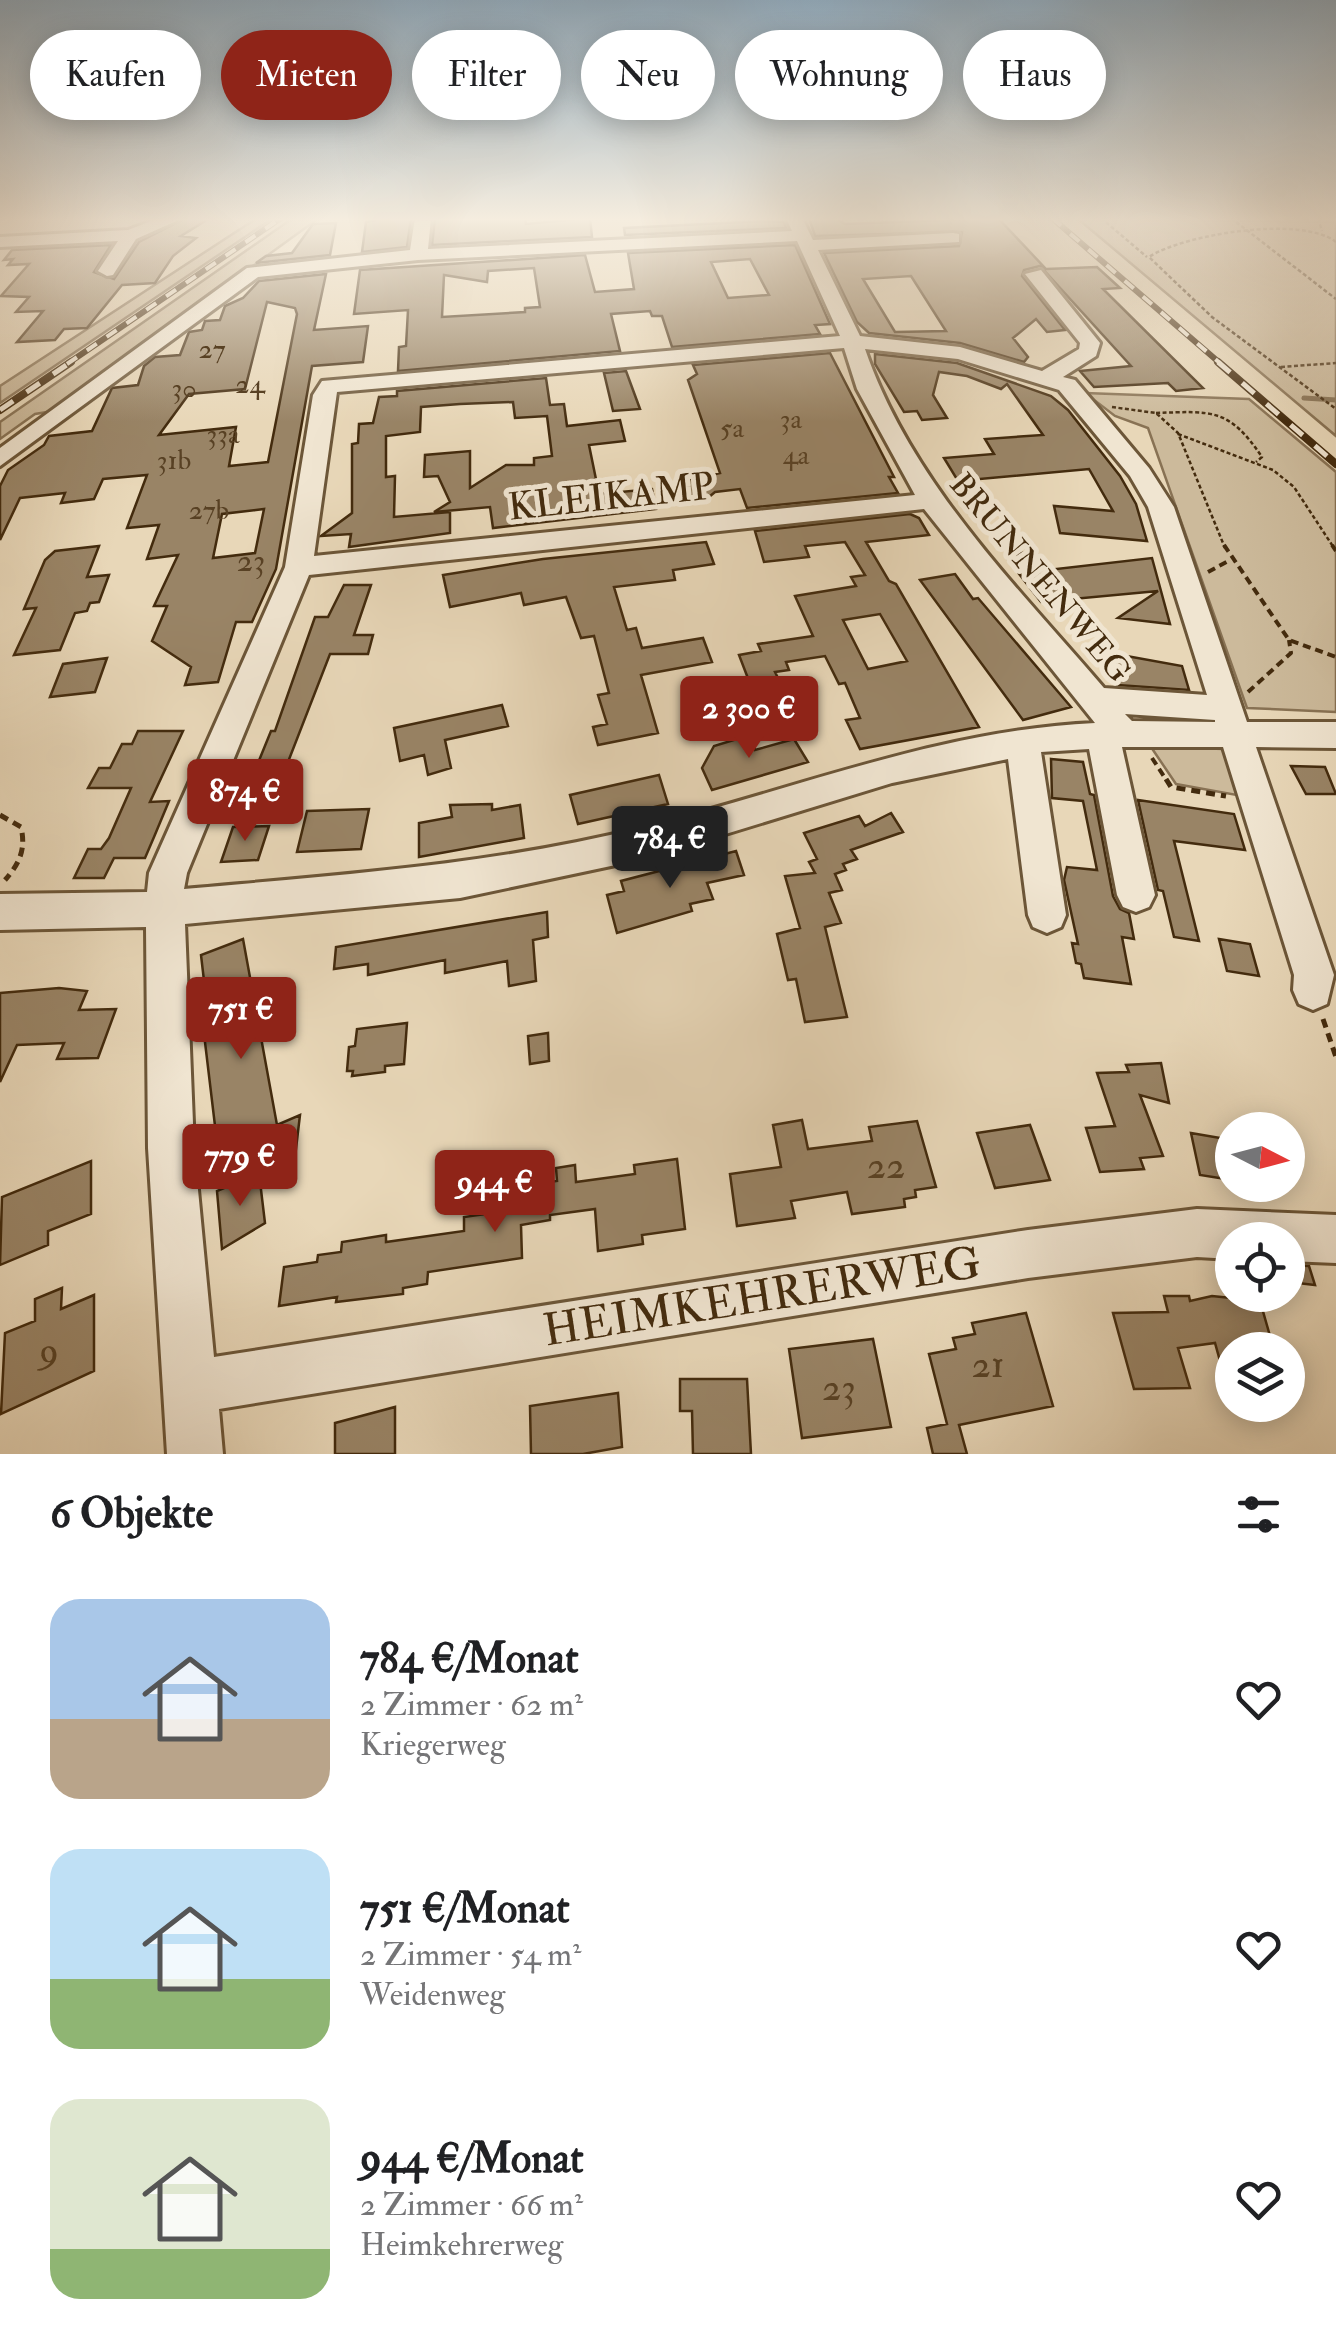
<!DOCTYPE html>
<html lang="de">
<head>
<meta charset="utf-8">
<style>
  :root { --surface:#fff; --page:#f2f2f2; --text:#202124; --muted:#757577; --accent:#8f2418 }
  body { margin:0; font-family:"IM FELL Double Pica",serif; background:var(--page); color:var(--text); height:100vh; display:flex; flex-direction:column; font-size:38px; white-space:nowrap }
  * { box-sizing:border-box; margin:0 }
  p { font-size:32px; color:var(--muted) }
  .icon { flex:none; width:55px; height:55px; fill:none; stroke:currentColor; stroke-width:2; stroke-linecap:round; stroke-linejoin:round }
  .map { position:relative; height:1454px; overflow:hidden }
  .panel { display:flex; flex-direction:column; background:var(--surface); flex:1 }
  .panel>* { flex:none }
  .guide { position:absolute; left:30px; top:30px; width:1278px; height:90px; display:flex; gap:20px }
  .needle { width:65px; rotate:96deg }
  .fabs { position:absolute; left:1215px; top:1112px; display:grid; gap:20px }
  .fabs a { display:grid; place-items:center; width:90px; height:90px; border-radius:50%; background:var(--surface); box-shadow:0 5px 25px #0003; font-size:50px }
  .price { position:absolute; translate:-50% -85px; padding:0 22px; border-radius:10px; background:var(--accent); color:#fff; font-size:32px; line-height:65px; filter:drop-shadow(0 2px 5px #0008) }
  .price::after { content:''; position:absolute; left:50%; top:60px; width:30px; height:22px; margin-left:-15px; background:inherit; clip-path:polygon(0 0,100% 0,50% 100%) }
  .price.current { background:#222; color:#fff }
  ul { padding:0; list-style:none }
  li { display:flex; align-items:center; gap:30px; height:250px; padding:0 50px }
  li span { display:grid; place-items:center; flex:none; width:280px; height:200px; border-radius:30px; color:#555 }
  li>.icon { margin-inline-start:auto }
  span .icon { width:120px; height:120px; fill:#fffc; stroke-width:1 }
  li b { font-size:42px }
  h2 { display:flex; justify-content:space-between; align-items:center; height:120px; padding:0 50px; font-size:42px }
  .tag { padding:0 35px; border-radius:45px; background:var(--surface); box-shadow:0 5px 25px #0003; font-size:35px; line-height:90px }
  .tag.current { background:var(--accent); color:#fff }
  .map>svg:first-child { display:block }
  .green { fill:#ccba9b; stroke:#887254; stroke-width:2.5 }
  .lines { fill:none; stroke-linecap:round; stroke-linejoin:round }
  .stream { stroke:#846f51; stroke-width:5 }
  .building { fill:#998466; stroke:#432b0e; stroke-width:2.5; fill-rule:evenodd }
  .minor-casing { stroke:#6c5638; stroke-width:6 }
  .path-far2 { stroke:#432b0e; stroke-width:2.5; stroke-dasharray:4 2.5; stroke-linecap:butt }
  .path-far1 { stroke:#432b0e; stroke-width:4; stroke-dasharray:8 5; stroke-linecap:butt }
  .path { stroke:#432b0e; stroke-width:5; stroke-dasharray:9 6; stroke-linecap:butt }
  .minor { fill:#f0e5d1; fill-rule:evenodd }
  .rail-far1-casing { stroke:#432b0e; stroke-width:6 }
  .rail-casing { stroke:#432b0e; stroke-width:8 }
  .rail-far1 { stroke:#f0e5d1; stroke-width:4; stroke-dasharray:12; stroke-linecap:butt }
  .rail { stroke:#f0e5d1; stroke-width:5; stroke-dasharray:16; stroke-linecap:butt }
  .labels { text-anchor:middle; dominant-baseline:central; stroke-width:10; stroke-linejoin:round; paint-order:stroke }
  .far-number-label { font-size:28px; fill:#584124 }
  .number-label { font-size:32px; fill:#584124 }
  .far-street-label { font-size:32px; fill:#432b0e; stroke:#f0e5d1 }
  .street-label { font-size:38px; fill:#432b0e; stroke:#f0e5d1 }
  .near-number-label { font-size:38px; fill:#584124 }
  .near-street-label { font-size:45px; fill:#432b0e; stroke:#f0e5d1 }
</style>
</head>
<body>
<div class="map">
<svg width="1336" height="1454" viewBox="0 0 1336 1454">
  <rect width="100%" height="100%" fill="#e8d7b8"/>
  <filter id="stains"><feTurbulence type="fractalNoise" baseFrequency=".002" numOctaves="4"/><feColorMatrix values="0 0 0 0 .2 0 0 0 0 .09 0 0 0 0 .02 0 0 0 .5 -.17"/></filter>
  <radialGradient id="worn" r=".72"><stop offset=".6" stop-color="#630" stop-opacity="0"/><stop offset="1" stop-color="#630" stop-opacity=".3"/></radialGradient>
  <path class="green" d="M 257,218 L 273,218 L 0,403 L 0,386 Z
    M 293,218 L 319,218 L 53,411 L 35,414 L 0,439 L 0,422 Z
    M 1077,218 L 1336,222 L 1336,436 Z
    M 1085,393 L 1249,399 L 1336,472 L 1336,712 L 1247,708 L 1148,428 L 1115,416 Z
    M 1151,747 L 1225,749 L 1242,796 L 1176,784 Z"/>
  <g class="lines">
    <path class="stream" d="M 1304,398 L 1336,400"/>
  </g>
  <path class="building" d="M 186,218 L 210,218 L 181,236 L 196,238 L 173,256 L 155,283 L 122,285 L 87,328 L 64,329 L 55,340 L 17,342 L 43,311 L 16,312 L 29,297 L 1,296 L 29,264 L 8,265 L 13,259 L 4,260 L 12,250 L 111,245 L 94,272 L 114,279 L 139,242 Z
    M 385,218 L 411,218 L 407,247 L 362,252 L 366,222 Z
    M 435,218 L 525,218 L 526,224 L 590,218 L 592,237 L 432,245 Z
    M 809,218 L 835,218 L 845,224 L 998,218 L 1046,269 L 1097,267 L 1120,288 L 1103,289 L 1203,388 L 1176,391 L 1168,383 L 1094,387 L 1080,371 L 1131,366 L 1040,266 L 1024,270 L 1022,276 L 1065,330 L 1047,332 L 1036,319 L 1013,338 L 1028,357 L 1024,362 L 960,343 L 869,333 L 857,322 L 824,253 L 959,246 L 962,232 L 815,236 ZM 911,276 L 946,331 L 895,332 L 863,279 Z
    M 766,221 L 784,222 L 786,228 L 625,235 L 624,228 Z
    M 336,223 L 330,255 L 256,263 L 266,256 L 292,253 L 313,224 Z
    M 795,245 L 830,324 L 815,325 L 820,334 L 672,347 L 662,316 L 652,316 L 650,311 L 611,314 L 620,351 L 398,371 L 399,347 L 406,346 L 408,310 L 354,314 L 360,270 L 585,255 L 595,292 L 634,289 L 628,253 ZM 750,259 L 769,295 L 728,298 L 711,262 ZM 534,268 L 540,307 L 525,308 L 525,312 L 442,317 L 444,275 L 487,282 L 488,271 Z
    M 326,274 L 314,330 L 368,326 L 363,362 L 312,366 L 276,569 L 252,622 L 236,622 L 218,682 L 185,685 L 191,667 L 152,641 L 167,606 L 154,606 L 178,555 L 147,559 L 159,525 L 127,528 L 147,475 L 103,479 L 94,499 L 61,503 L 65,493 L 20,498 L 0,540 L 0,486 L 8,470 L 44,445 L 49,436 L 92,431 L 112,388 L 138,385 L 144,366 L 155,357 L 180,355 L 189,332 L 202,330 L 205,321 L 220,320 L 225,306 L 243,298 L 259,281 ZM 267,302 L 295,308 L 297,314 L 268,462 L 229,466 L 236,427 L 159,435 L 189,394 L 245,389 ZM 264,509 L 255,553 L 213,558 L 222,514 Z
    M 830,353 L 894,477 L 889,477 L 898,493 L 747,508 L 740,489 L 715,492 L 703,502 L 667,484 L 720,473 L 688,380 L 697,374 L 693,365 Z
    M 875,354 L 957,363 L 1051,396 L 1068,410 L 1120,476 L 1136,504 L 1147,541 L 1060,533 L 1054,506 L 1113,511 L 1089,469 L 958,481 L 944,458 L 994,454 L 985,439 L 1043,435 L 1007,384 L 1001,389 L 967,376 L 939,372 L 933,395 L 947,418 L 922,420 L 917,411 L 904,412 L 875,364 Z
    M 626,371 L 640,409 L 613,411 L 604,373 Z
    M 546,378 L 550,405 L 564,404 L 567,426 L 620,420 L 625,441 L 589,445 L 599,494 L 652,489 L 656,509 L 493,528 L 490,507 L 434,512 L 450,502 L 438,476 L 424,477 L 425,455 L 470,451 L 470,488 L 506,465 L 534,465 L 534,458 L 552,456 L 547,416 L 515,418 L 513,402 L 460,404 L 421,407 L 420,432 L 386,436 L 386,477 L 395,476 L 394,517 L 450,512 L 450,533 L 349,547 L 351,534 L 321,536 L 352,513 L 352,444 L 358,443 L 359,424 L 373,423 L 379,397 L 397,396 L 397,391 Z
    M 910,514 L 919,518 L 929,535 L 866,542 L 889,581 L 896,584 L 979,727 L 860,749 L 846,720 L 860,718 L 845,683 L 839,684 L 825,656 L 786,662 L 789,670 L 775,672 L 777,676 L 749,681 L 739,655 L 761,651 L 758,644 L 813,636 L 795,596 L 856,586 L 851,577 L 865,575 L 845,542 L 805,546 L 809,557 L 764,562 L 755,531 ZM 880,614 L 907,661 L 868,669 L 843,620 Z
    M 706,542 L 714,564 L 673,570 L 675,580 L 614,587 L 627,630 L 636,628 L 642,648 L 703,638 L 712,662 L 641,675 L 658,733 L 598,745 L 593,727 L 607,724 L 598,695 L 609,693 L 594,636 L 581,638 L 566,597 L 524,605 L 521,593 L 450,607 L 443,575 L 543,559 Z
    M 99,546 L 87,577 L 109,575 L 99,602 L 90,603 L 87,611 L 75,613 L 60,650 L 14,655 L 36,608 L 24,609 L 45,560 L 55,551 Z
    M 1034,550 L 1048,570 L 1152,558 L 1170,624 L 1118,618 L 1158,591 L 1041,602 L 1006,557 Z
    M 955,574 L 973,599 L 978,598 L 1071,707 L 1023,720 L 920,580 Z
    M 344,585 L 371,585 L 354,635 L 373,635 L 368,654 L 330,654 L 288,762 L 258,763 L 271,731 L 275,731 L 315,617 L 328,617 Z
    M 1110,653 L 1182,666 L 1189,690 L 1117,685 Z
    M 107,658 L 95,692 L 50,697 L 63,664 Z
    M 502,705 L 508,726 L 445,740 L 451,768 L 428,775 L 424,755 L 400,761 L 394,728 Z
    M 138,731 L 183,731 L 150,802 L 169,801 L 154,837 L 145,858 L 114,858 L 104,878 L 74,878 L 88,849 L 101,849 L 109,838 L 131,788 L 88,788 L 99,768 L 110,768 L 122,744 L 132,744 Z
    M 750,735 L 755,750 L 794,739 L 808,762 L 712,790 L 702,768 L 714,746 Z
    M 1051,759 L 1083,762 L 1090,794 L 1094,795 L 1113,896 L 1120,909 L 1129,913 L 1134,939 L 1122,937 L 1131,984 L 1084,978 L 1081,964 L 1076,963 L 1072,943 L 1078,944 L 1064,880 L 1067,867 L 1097,870 L 1083,801 L 1052,798 Z
    M 1291,766 L 1325,767 L 1336,794 L 1306,794 Z
    M 659,775 L 668,804 L 578,824 L 570,795 Z
    M 1138,800 L 1234,814 L 1245,850 L 1174,841 L 1199,941 L 1174,937 L 1163,891 L 1158,890 Z
    M 492,804 L 492,810 L 520,805 L 524,838 L 419,857 L 419,823 L 452,817 L 450,805 Z
    M 369,809 L 361,849 L 297,852 L 307,811 Z
    M 891,813 L 903,832 L 851,850 L 857,859 L 843,864 L 846,870 L 835,874 L 842,890 L 829,893 L 841,923 L 825,927 L 847,1017 L 805,1022 L 796,979 L 788,980 L 777,934 L 800,928 L 785,876 L 815,873 L 809,862 L 817,859 L 804,833 L 859,816 L 865,826 Z
    M 269,826 L 258,860 L 221,862 L 233,827 Z
    M 736,851 L 744,875 L 707,883 L 713,899 L 690,904 L 692,911 L 617,933 L 607,895 L 624,891 L 621,881 Z
    M 547,912 L 548,937 L 533,940 L 536,981 L 509,986 L 507,961 L 445,973 L 445,960 L 368,975 L 368,964 L 334,969 L 336,947 Z
    M 243,939 L 277,1125 L 300,1115 L 293,1174 L 262,1179 L 269,1129 L 218,1151 L 202,1017 L 208,1015 L 201,955 Z
    M 1219,939 L 1250,944 L 1259,976 L 1227,971 Z
    M 59,988 L 87,991 L 79,1010 L 116,1009 L 98,1058 L 57,1059 L 64,1043 L 17,1045 L 0,1082 L 0,993 Z
    M 407,1023 L 404,1064 L 385,1066 L 385,1072 L 352,1076 L 353,1071 L 347,1071 L 349,1047 L 355,1046 L 357,1029 Z
    M 548,1033 L 549,1061 L 530,1064 L 528,1036 Z
    M 1161,1063 L 1169,1103 L 1140,1095 L 1163,1156 L 1140,1158 L 1144,1169 L 1100,1172 L 1086,1128 L 1115,1126 L 1097,1073 L 1129,1072 L 1126,1065 Z
    M 802,1120 L 808,1149 L 872,1141 L 869,1127 L 917,1121 L 936,1187 L 915,1190 L 916,1197 L 904,1199 L 905,1207 L 852,1214 L 847,1192 L 791,1201 L 795,1218 L 737,1226 L 730,1174 L 781,1167 L 773,1125 Z
    M 1030,1125 L 1050,1180 L 995,1188 L 977,1133 Z
    M 1191,1133 L 1232,1140 L 1232,1180 L 1200,1175 Z
    M 677,1159 L 685,1229 L 642,1235 L 643,1244 L 598,1251 L 595,1209 L 550,1215 L 550,1220 L 521,1225 L 522,1258 L 428,1272 L 427,1284 L 403,1288 L 403,1294 L 336,1302 L 337,1297 L 279,1306 L 284,1267 L 317,1262 L 318,1255 L 341,1252 L 342,1242 L 386,1235 L 386,1242 L 464,1231 L 464,1217 L 486,1214 L 486,1199 L 534,1192 L 534,1184 L 557,1181 L 556,1168 L 575,1165 L 576,1182 L 635,1174 L 634,1165 Z
    M 91,1161 L 91,1214 L 48,1231 L 48,1245 L 0,1265 L 2,1197 Z
    M 259,1173 L 265,1223 L 222,1249 L 217,1191 Z
    M 1288,1265 L 1309,1266 L 1315,1285 L 1288,1282 Z
    M 62,1288 L 61,1309 L 94,1295 L 94,1371 L 1,1414 L 5,1333 L 35,1321 L 35,1299 Z
    M 1164,1296 L 1189,1296 L 1190,1301 L 1212,1296 L 1260,1301 L 1274,1350 L 1232,1350 L 1232,1385 L 1227,1386 L 1215,1343 L 1178,1348 L 1190,1388 L 1134,1389 L 1113,1313 L 1168,1312 Z
    M 1026,1313 L 1053,1406 L 959,1425 L 967,1454 L 933,1454 L 927,1428 L 947,1424 L 929,1354 L 956,1349 L 953,1338 L 975,1334 L 972,1323 Z
    M 873,1339 L 891,1427 L 802,1438 L 789,1349 Z
    M 680,1379 L 747,1379 L 751,1454 L 693,1454 L 692,1411 L 680,1411 Z
    M 618,1393 L 622,1447 L 583,1454 L 531,1454 L 530,1406 Z
    M 395,1407 L 395,1454 L 335,1454 L 335,1423 Z"/>
  <g class="lines">
    <defs>
      <path id="minor" d="M 159,218 L 183,218 L 136,239 L 113,275 L 107,276 L 98,271 L 118,241 L 0,247 L 0,237 L 128,230 Z
        M 415,218 L 431,218 L 428,249 L 792,231 L 786,218 L 802,218 L 813,240 L 953,233 L 959,234 L 959,242 L 818,250 L 860,336 L 960,347 L 1042,371 L 1079,349 L 1080,343 L 1025,274 L 1041,270 L 1100,343 L 1096,356 L 1063,377 L 1075,380 L 1149,468 L 1174,507 L 1247,722 L 1336,722 L 1336,748 L 1256,747 L 1334,975 L 1327,1004 L 1313,1010 L 1299,1004 L 1293,990 L 1294,975 L 1223,747 L 1122,747 L 1155,895 L 1149,907 L 1136,912 L 1123,907 L 1117,895 L 1089,749 L 1041,752 L 1066,915 L 1061,927 L 1047,933 L 1033,927 L 1028,915 L 1008,759 L 892,783 L 644,859 L 460,898 L 185,924 L 194,1148 L 214,1357 L 1028,1230 L 1197,1209 L 1336,1215 L 1336,1263 L 1288,1261 L 1288,1240 L 1232,1240 L 1232,1259 L 1197,1257 L 1028,1278 L 219,1409 L 223,1454 L 167,1454 L 148,1148 L 146,927 L 0,930 L 0,894 L 147,892 L 149,873 L 285,567 L 313,395 L 322,381 L 840,336 L 797,241 L 418,260 L 258,277 L 0,466 L 0,448 L 247,268 L 410,250 ZM 844,348 L 857,389 L 915,495 L 314,556 L 337,392 ZM 865,349 L 958,359 L 1059,390 L 1130,476 L 1148,507 L 1207,695 L 1104,688 C 1014,583 911,482 865,349 ZM 924,509 L 1095,723 C 939,730 794,790 644,827 C 493,865 339,875 184,889 L 187,873 L 309,575 ZM 1125,714 L 1215,720 L 1215,722 L 1132,721 Z"/>
    </defs>
    <use href="#minor" class="minor-casing"/>
    <path class="path-far2" d="M 1101,218 L 1147,257
      M 1231,218 L 1336,299
      M 1318,218 L 1322,231
      M 1336,242 C 1302,215 1184,234 1149,257 L 1212,317 L 1336,409
      M 1281,367 L 1336,363
      M 1112,407 L 1156,413 L 1178,433 L 1225,548
      M 1156,413 C 1212,411 1229,408 1262,457 L 1256,462
      M 1178,434 L 1273,470 L 1294,487 L 1334,548"/>
    <path class="path-far1" d="M 1224,545 L 1289,640 L 1336,657
      M 1332,545 L 1336,551
      M 1208,572 L 1230,560
      M 1248,692 L 1291,653 L 1289,640
      M 1152,758 L 1167,781"/>
    <path class="path" d="M 1166,779 L 1171,787 L 1226,796
      M 0,815 L 21,827 C 26,849 20,863 5,880
      M 1323,1019 L 1336,1057"/>
    <use href="#minor" class="minor"/>
    <defs>
      <path id="rail-far1" d="M 1052,218 L 1221,364
        M 67,364 L 281,218"/>
      <path id="rail" d="M 1218,362 L 1336,464
        M 0,410 L 71,362"/>
    </defs>
    <use href="#rail-far1" class="rail-far1-casing"/>
    <use href="#rail" class="rail-casing"/>
    <use href="#rail-far1" class="rail-far1"/>
    <use href="#rail" class="rail"/>
  </g>
  <linearGradient id="sky" x2="0" y2="1"><stop stop-color="#91abbe"/><stop offset="0.52" stop-color="#f5eddf"/><stop offset="1" stop-color="#f5eddf" stop-opacity="0"/></linearGradient>
  <rect width="1336" height="422" fill="url(#sky)"/>
  <g class="labels">
    <g class="far-number-label">
      <text x="212" y="349">27</text>
      <text x="250" y="384">24</text>
      <text x="184" y="388">30</text>
      <text x="791" y="419">3a</text>
      <text x="732" y="428">5a</text>
      <text x="223" y="434">33a</text>
      <text x="796" y="455">4a</text>
      <text x="174" y="460">31b</text>
      <text x="209" y="510">27b</text>
    </g>
    <g class="number-label">
      <text x="251" y="561">23</text>
    </g>
    <g class="far-street-label">
      <text transform="translate(1040 578) rotate(50)">BRUNNENWEG</text>
    </g>
    <g class="street-label">
      <text transform="translate(611 497) rotate(-6)">KLEIKAMP</text>
    </g>
    <g class="near-number-label">
      <text x="886" y="1166">22</text>
      <text x="49" y="1352">9</text>
      <text x="988" y="1365">21</text>
      <text x="839" y="1388">23</text>
    </g>
    <g class="near-street-label">
      <text transform="translate(762 1297) rotate(-9)">HEIMKEHRERWEG</text>
    </g>
  </g>
  <rect width="100%" height="100%" filter="url(#stains)"/>
  <rect width="100%" height="100%" fill="url(#worn)"/>
</svg>
<div class="fabs">
<a><svg class="needle" viewBox="-14 -14 28 28"><path d="M0-13l5 13h-10z" fill="#e53935"/><path d="M0 13l5-13h-10z" fill="#757577"/></svg></a>
<a><svg class="icon" aria-label="locate" viewBox="0 0 24 24"><circle cx="12" cy="12" r="6"/><path d="M12 2v4M12 18v4M2 12h4M18 12h4"/></svg></a>
<a><svg class="icon" aria-label="layers" viewBox="0 0 24 24"><path d="M12 4l9 5-9 5-9-5zM3 14l9 5 9-5"/></svg></a>
</div>
<b class="price" style="left:749px;top:761px">2 300 €</b>
<b class="price" style="left:245px;top:844px">874 €</b>
<b class="price current" style="left:670px;top:891px">784 €</b>
<b class="price" style="left:241px;top:1062px">751 €</b>
<b class="price" style="left:240px;top:1209px">779 €</b>
<b class="price" style="left:495px;top:1235px">944 €</b>
<div class="guide">
<a class="tag">Kaufen</a>
<a class="tag current">Mieten</a>
<a class="tag">Filter</a>
<a class="tag">Neu</a>
<a class="tag">Wohnung</a>
<a class="tag">Haus</a>
</div>
</div>
<section class="panel">
<h2>6 Objekte<svg class="icon" aria-label="filters" viewBox="0 0 24 24"><path d="M4 7h16M4 17h16"/><circle cx="9" cy="7" r="2"/><circle cx="15" cy="17" r="2"/></svg></h2>
<ul>
<li><span style="background:linear-gradient(#a9c7e8 60%,#b9a48a 0)"><svg class="icon" aria-label="home" viewBox="0 0 24 24"><path d="M3 11l9-7 9 7M6 9v11h12V9"/></svg></span><div><b>784 €/Monat</b><p>2 Zimmer · 62 m²</p><p>Kriegerweg</p></div><svg class="icon" aria-label="heart" viewBox="0 0 24 24"><path d="M12 20l-8-8c-3-5 5-10 8-4 3-6 11-1 8 4z"/></svg></li>
<li><span style="background:linear-gradient(#bfe0f5 65%,#8fb573 0)"><svg class="icon" aria-label="home" viewBox="0 0 24 24"><path d="M3 11l9-7 9 7M6 9v11h12V9"/></svg></span><div><b>751 €/Monat</b><p>2 Zimmer · 54 m²</p><p>Weidenweg</p></div><svg class="icon" aria-label="heart" viewBox="0 0 24 24"><path d="M12 20l-8-8c-3-5 5-10 8-4 3-6 11-1 8 4z"/></svg></li>
<li><span style="background:linear-gradient(#dfe7d0 75%,#8fb573 0)"><svg class="icon" aria-label="home" viewBox="0 0 24 24"><path d="M3 11l9-7 9 7M6 9v11h12V9"/></svg></span><div><b>944 €/Monat</b><p>2 Zimmer · 66 m²</p><p>Heimkehrerweg</p></div><svg class="icon" aria-label="heart" viewBox="0 0 24 24"><path d="M12 20l-8-8c-3-5 5-10 8-4 3-6 11-1 8 4z"/></svg></li>
</ul>
</section>
</body>
</html>
